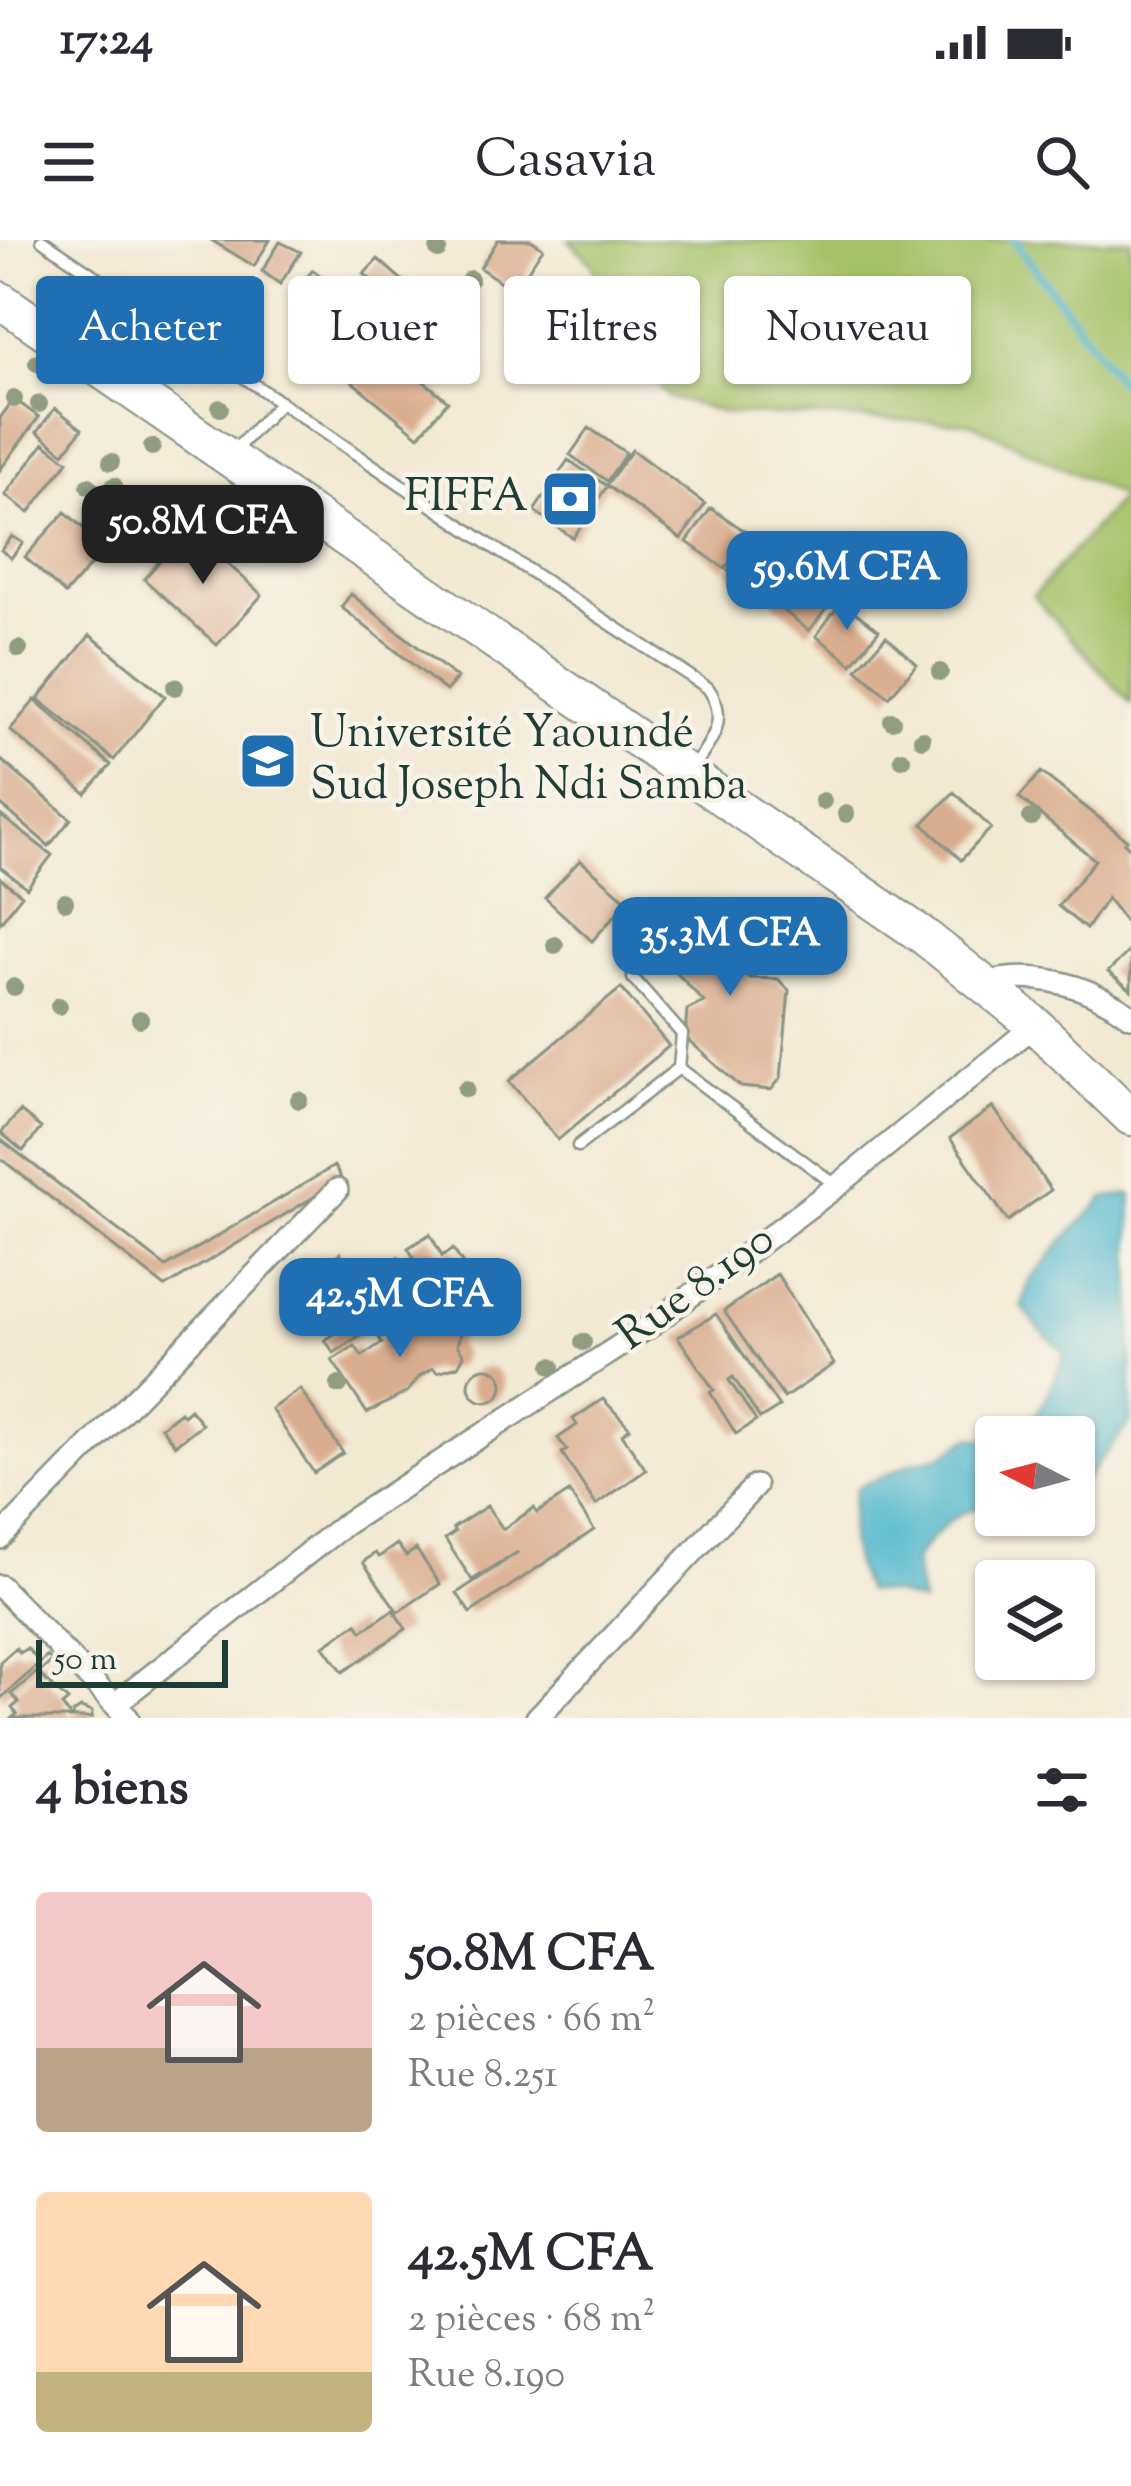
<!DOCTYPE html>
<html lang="fr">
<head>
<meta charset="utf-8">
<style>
  :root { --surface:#fff; --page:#f2f2f3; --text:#2b2b33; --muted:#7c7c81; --accent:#1f6fb2 }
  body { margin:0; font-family:"Sorts Mill Goudy",serif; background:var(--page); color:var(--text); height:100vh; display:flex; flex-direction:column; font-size:45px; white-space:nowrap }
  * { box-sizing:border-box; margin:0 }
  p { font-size:39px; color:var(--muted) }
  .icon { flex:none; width:66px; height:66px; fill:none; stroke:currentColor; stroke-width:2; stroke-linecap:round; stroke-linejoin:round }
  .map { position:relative; height:1478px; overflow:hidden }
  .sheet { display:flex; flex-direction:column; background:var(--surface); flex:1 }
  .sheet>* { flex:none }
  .hud { position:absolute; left:36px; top:36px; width:1059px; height:108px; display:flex; gap:24px }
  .needle { width:78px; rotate:276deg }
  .tools { position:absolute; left:975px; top:1176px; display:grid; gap:24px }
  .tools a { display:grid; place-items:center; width:120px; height:120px; border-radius:12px; background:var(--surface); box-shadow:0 3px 9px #0004; font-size:60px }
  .scale { position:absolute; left:36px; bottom:30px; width:192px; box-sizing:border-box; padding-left:12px; border:6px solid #1f3d34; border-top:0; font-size:33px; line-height:42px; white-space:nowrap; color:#1f3d34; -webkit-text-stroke:9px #f7f3e8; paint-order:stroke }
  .price { position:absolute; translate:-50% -102px; padding:0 27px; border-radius:24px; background:var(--accent); color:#fff; font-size:39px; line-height:78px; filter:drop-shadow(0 3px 6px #0008) }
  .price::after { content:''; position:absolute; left:50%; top:72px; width:36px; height:27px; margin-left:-18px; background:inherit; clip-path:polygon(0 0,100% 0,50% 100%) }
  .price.selected { background:#222; color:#fff }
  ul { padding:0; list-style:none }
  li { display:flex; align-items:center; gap:36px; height:300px; padding:0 36px }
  li span { display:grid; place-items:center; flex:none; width:336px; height:240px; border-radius:12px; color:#555 }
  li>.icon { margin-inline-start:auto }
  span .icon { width:144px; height:144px; fill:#fffc; stroke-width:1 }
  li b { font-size:51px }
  h2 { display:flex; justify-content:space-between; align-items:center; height:144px; padding:0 36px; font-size:51px }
  .chip { padding:0 42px; border-radius:12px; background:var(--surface); box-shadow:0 3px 9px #0004; font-size:42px; line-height:108px }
  .chip.selected { background:var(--accent); color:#fff }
  .status { display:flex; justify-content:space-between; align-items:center; height:84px; padding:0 60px; background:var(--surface); direction:ltr }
  .status svg { height:33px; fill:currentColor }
  header { display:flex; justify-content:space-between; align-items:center; height:156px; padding:0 36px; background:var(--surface); font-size:54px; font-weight:600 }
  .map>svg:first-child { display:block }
  .green { fill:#a5c167; stroke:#627f4e; stroke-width:3 }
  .water { fill:#4eb6cc; stroke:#367a80; stroke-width:3 }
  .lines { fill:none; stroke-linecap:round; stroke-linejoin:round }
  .stream { stroke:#4eb6cc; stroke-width:8 }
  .building { fill:#daad8f }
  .service-casing { stroke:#889384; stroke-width:15 }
  .minor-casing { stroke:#889384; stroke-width:26 }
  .trunk-casing { stroke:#889384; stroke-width:40 }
  .service { stroke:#fff; stroke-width:10 }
  .minor { stroke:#fff; stroke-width:21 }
  .trunk { stroke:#fff; stroke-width:36 }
  .tree { fill:#909d83 }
  .labels { text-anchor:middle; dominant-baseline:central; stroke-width:9; stroke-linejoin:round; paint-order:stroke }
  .poi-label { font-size:45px; fill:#1f3d34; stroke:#f7f3e8; text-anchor:end }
  .street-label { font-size:45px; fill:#1f3d34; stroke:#f7f3e8 }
</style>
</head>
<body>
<div class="status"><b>17:24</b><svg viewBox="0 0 49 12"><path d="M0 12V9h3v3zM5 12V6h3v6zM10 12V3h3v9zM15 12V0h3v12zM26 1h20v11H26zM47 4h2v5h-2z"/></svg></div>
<header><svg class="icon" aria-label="menu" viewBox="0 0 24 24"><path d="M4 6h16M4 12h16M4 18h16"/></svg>Casavia<svg class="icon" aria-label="search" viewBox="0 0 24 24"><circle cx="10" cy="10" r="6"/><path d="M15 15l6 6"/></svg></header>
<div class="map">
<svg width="1131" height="1478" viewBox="0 0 1131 1478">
  <rect width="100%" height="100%" fill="#f7f3e8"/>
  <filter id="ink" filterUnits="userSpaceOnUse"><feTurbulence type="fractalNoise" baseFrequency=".00833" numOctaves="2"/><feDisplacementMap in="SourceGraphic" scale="24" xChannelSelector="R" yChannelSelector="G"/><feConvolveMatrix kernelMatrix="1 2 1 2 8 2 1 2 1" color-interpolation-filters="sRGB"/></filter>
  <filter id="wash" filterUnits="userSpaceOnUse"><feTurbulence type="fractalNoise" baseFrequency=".004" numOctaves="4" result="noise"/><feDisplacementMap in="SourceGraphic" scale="48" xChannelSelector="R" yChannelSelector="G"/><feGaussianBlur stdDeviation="2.7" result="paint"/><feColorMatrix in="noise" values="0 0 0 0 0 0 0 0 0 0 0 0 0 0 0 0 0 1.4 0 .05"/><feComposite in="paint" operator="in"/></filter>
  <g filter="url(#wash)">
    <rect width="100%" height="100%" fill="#f2e9d3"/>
    <path class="green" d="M 569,0 L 1131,0 L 1131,464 L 1033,356 L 1122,257 L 972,183 L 725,173 L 668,157 L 630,108 L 591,22 Z"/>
    <path class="water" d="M 1131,954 L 1131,1181 L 1074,1254 L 1074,1197 L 1009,1197 C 1038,1184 1056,1142 1064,1112 L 1038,1088 L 1022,1066 L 1030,1040 L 1061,1003 L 1105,958 Z
      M 971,1197 L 996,1200 L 996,1266 C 958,1264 934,1293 914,1321 L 922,1363 L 891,1353 L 866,1351 C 847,1315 847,1288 856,1248 L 910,1224 L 941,1216 Z"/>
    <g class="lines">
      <path class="stream" d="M 1014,0 L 1131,156"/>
    </g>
    <g id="blocks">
      <path class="building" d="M 211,0 L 270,0 L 254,26 Z
        M 498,0 L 531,0 L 543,8 L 514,51 L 480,28 Z
        M 280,2 L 301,12 L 280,44 L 262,31 Z
        M 378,19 L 437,71 L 413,98 L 368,60 L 379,47 L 364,34 Z
        M 313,30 L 354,63 L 335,86 L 365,110 L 373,100 L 448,161 L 419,196 L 302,101 L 330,66 L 302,43 Z
        M 428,88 L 445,101 L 434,116 L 417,103 Z
        M 14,159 L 39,177 L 0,230 L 0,178 Z
        M 55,168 L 82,189 L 64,213 L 37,192 Z
        M 589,188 L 626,213 L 607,241 L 570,215 Z
        M 44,203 L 68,221 L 29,273 L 5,255 Z
        M 632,210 L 705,264 L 681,299 L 606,245 Z
        M 568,220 L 607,246 L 573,298 L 534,271 Z
        M 711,268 L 749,294 L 725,329 L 687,302 Z
        M 65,272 L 106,308 L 65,354 L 25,317 Z
        M 189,288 L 262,355 L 217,405 L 144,339 Z
        M 12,296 L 23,303 L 11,318 L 1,310 Z
        M 754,298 L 791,324 L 765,360 L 728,331 Z
        M 798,329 L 836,357 L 809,391 L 773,362 Z
        M 351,354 L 457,438 L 446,451 L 341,367 Z
        M 841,362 L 879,390 L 852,424 L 816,396 Z
        M 90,395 L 165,456 L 114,520 L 38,459 Z
        M 886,396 L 917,424 L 889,457 L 857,429 Z
        M 35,460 L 111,525 L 86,554 L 10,490 Z
        M 0,519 L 71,579 L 49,606 L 0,564 Z
        M 1041,532 L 1127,600 L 1124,603 L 1131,609 L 1131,689 L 1107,658 L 1086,689 L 1058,666 L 1095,620 L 1019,557 Z
        M 954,552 L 991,588 L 961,620 L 923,584 Z
        M 0,575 L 52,615 L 27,648 L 0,627 Z
        M 580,620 L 628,661 L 592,701 L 545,658 Z
        M 0,638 L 22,655 L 0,683 Z
        M 697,661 L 709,661 L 712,666 L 732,664 L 737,672 L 735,685 L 747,687 L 750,693 L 747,707 L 733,710 L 724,726 L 742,727 L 749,738 L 778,739 L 789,750 L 781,838 L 771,850 L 741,847 L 685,797 L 687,770 L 704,762 L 661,716 L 677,690 L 686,689 Z
        M 1131,709 L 1131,750 L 1108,732 Z
        M 621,748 L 669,806 L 558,900 L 509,841 Z
        M 993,867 L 1051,950 L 1008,981 L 950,898 Z
        M 20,871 L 41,888 L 23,911 L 1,893 Z
        M 0,899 L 166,1027 L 334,926 L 342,940 L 165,1047 L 0,918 Z
        M 430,994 L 442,1016 L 453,1009 L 466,1029 L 431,1055 L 429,1051 L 387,1079 L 363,1042 L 398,1017 L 403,1024 L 414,1018 L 408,1008 Z
        M 340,1013 L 377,1068 L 364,1077 L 328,1022 Z
        M 777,1034 L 834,1124 L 784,1158 L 724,1071 Z
        M 434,1069 L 441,1079 L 451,1081 L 460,1094 L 457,1105 L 464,1115 L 458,1126 L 437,1132 L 433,1128 L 420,1136 L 407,1152 L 367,1173 L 332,1120 L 355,1106 L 362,1116 L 382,1103 L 379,1098 L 398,1086 L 403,1094 L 409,1090 L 407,1086 Z
        M 716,1074 L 779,1167 L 760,1179 L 733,1137 L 729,1140 L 756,1181 L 736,1194 L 710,1152 L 714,1150 L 678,1097 Z
        M 356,1079 L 365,1092 L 334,1113 L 325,1100 Z
        M469 1145a17 17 0 1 1 34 0a17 17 0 1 1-34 0Z
        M 300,1149 L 343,1213 L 314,1233 L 271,1169 Z
        M 603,1159 L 630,1188 L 622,1194 L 646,1230 L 596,1265 L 562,1213 L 567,1210 L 558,1198 L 577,1185 L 573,1179 Z
        M 190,1169 L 202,1184 L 175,1205 L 161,1187 L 180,1172 L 183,1175 Z
        M 569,1252 L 594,1290 L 470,1373 L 457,1353 L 518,1312 L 472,1340 L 445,1299 L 455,1292 L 453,1288 L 487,1266 L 503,1289 L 534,1268 L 537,1273 Z
        M 397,1304 L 406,1316 L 416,1309 L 440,1344 L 398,1372 L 363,1322 L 375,1313 L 379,1317 Z
        M 393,1370 L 406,1389 L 343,1432 L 324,1406 L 357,1383 L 362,1391 Z
        M 16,1408 L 20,1413 L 27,1408 L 40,1423 L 47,1416 L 52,1421 L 40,1432 L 36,1427 L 0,1459 L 0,1422 Z
        M 37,1432 L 68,1461 L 62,1466 L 72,1478 L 12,1478 L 17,1474 L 12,1468 L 19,1462 L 11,1454 Z
        M 81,1468 L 92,1472 L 92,1478 L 74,1478 L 73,1473 Z"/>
    </g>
  </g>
  <g filter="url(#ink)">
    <use href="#blocks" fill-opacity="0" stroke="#889384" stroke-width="3"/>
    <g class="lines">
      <defs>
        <path id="service" d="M 42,0 L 493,307 L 708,448 C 731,480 710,502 691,531
          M 231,214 L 281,162
          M 679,828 L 837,946
          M 578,906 L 679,828 L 682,794 L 633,738"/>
        <path id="minor" d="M 985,743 C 1038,730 1087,745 1131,776
          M 0,1298 L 337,950
          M 0,1346 L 128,1478
          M 115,1464 L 345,1284 L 650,1086 L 837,946 L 1035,785
          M 537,1478 L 755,1246"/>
        <path id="trunk" d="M 0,60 L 925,697 L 1035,785 L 1131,877"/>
      </defs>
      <use href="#service" class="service-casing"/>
      <use href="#minor" class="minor-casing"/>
      <use href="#trunk" class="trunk-casing"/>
      <use href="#service" class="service"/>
      <use href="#minor" class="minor"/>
      <use href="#trunk" class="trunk"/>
    </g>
    <g class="tree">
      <circle cx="438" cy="10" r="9"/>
      <circle cx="470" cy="39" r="9"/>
      <circle cx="37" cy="123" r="9"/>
      <circle cx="14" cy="159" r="9"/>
      <circle cx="39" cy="164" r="9"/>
      <circle cx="220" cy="168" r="9"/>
      <circle cx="152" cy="207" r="9"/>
      <circle cx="111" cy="222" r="9"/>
      <circle cx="89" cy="246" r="9"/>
      <circle cx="114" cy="246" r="9"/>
      <circle cx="116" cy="275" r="9"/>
      <circle cx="19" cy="409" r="9"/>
      <circle cx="940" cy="432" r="9"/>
      <circle cx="175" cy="447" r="9"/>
      <circle cx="892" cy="481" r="9"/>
      <circle cx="922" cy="499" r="9"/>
      <circle cx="902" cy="519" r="9"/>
      <circle cx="823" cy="561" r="9"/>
      <circle cx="846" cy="574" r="9"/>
      <circle cx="1031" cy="578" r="9"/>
      <circle cx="65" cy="662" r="9"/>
      <circle cx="555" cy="705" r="9"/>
      <circle cx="14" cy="747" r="9"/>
      <circle cx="59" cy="766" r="9"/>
      <circle cx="140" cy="779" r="9"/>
      <circle cx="466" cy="849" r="9"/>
      <circle cx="299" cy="860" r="9"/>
      <circle cx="583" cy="1102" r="9"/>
      <circle cx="552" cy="1126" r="9"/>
      <circle cx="339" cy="1145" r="9"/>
    </g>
  </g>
  <defs>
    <symbol id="bank-square" viewBox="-11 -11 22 22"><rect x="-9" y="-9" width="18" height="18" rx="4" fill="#1f6fb2" stroke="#f7f3e8"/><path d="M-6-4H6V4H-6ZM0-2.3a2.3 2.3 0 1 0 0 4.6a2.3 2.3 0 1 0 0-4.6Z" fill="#fff"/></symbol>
    <symbol id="university-square" viewBox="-11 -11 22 22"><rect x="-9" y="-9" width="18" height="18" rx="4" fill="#1f6fb2" stroke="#f7f3e8"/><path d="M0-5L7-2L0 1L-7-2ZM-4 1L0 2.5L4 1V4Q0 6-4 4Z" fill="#fff"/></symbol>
  </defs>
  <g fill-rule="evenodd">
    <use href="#bank-square" x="537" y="226" width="66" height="66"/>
    <use href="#university-square" x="235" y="488" width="66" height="66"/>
  </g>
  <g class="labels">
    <g class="poi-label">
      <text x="528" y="259">FIFFA</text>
      <text x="310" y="495" text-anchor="start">Université Yaoundé<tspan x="310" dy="52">Sud Joseph Ndi Samba</tspan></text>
    </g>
    <g class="street-label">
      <text transform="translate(697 1049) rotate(-36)">Rue 8.190</text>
    </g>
  </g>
</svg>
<div class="tools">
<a><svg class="needle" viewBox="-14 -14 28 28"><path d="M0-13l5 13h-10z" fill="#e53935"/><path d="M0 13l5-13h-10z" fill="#7c7c81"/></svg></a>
<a><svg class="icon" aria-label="layers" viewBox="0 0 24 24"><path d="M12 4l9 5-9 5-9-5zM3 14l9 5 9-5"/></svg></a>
</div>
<div class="scale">50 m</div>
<b class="price selected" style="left:203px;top:347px">50.8M CFA</b>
<b class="price" style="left:847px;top:393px">59.6M CFA</b>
<b class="price" style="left:730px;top:759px">35.3M CFA</b>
<b class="price" style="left:400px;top:1120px">42.5M CFA</b>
<div class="hud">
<a class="chip selected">Acheter</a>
<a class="chip">Louer</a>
<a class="chip">Filtres</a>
<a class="chip">Nouveau</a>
</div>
</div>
<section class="sheet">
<h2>4 biens<svg class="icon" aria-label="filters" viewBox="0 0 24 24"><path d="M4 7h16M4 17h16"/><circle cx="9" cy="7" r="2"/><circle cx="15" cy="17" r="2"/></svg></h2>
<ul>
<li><span style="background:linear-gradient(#f6c9c9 65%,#b9a48a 0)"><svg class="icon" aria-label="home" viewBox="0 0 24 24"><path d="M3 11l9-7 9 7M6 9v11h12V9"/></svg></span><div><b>50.8M CFA</b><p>2 pièces · 66 m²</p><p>Rue 8.251</p></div></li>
<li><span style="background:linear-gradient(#ffd9b3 75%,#c2b280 0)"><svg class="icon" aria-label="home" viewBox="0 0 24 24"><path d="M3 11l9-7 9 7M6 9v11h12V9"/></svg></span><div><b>42.5M CFA</b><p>2 pièces · 68 m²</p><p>Rue 8.190</p></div></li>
</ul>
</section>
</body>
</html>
